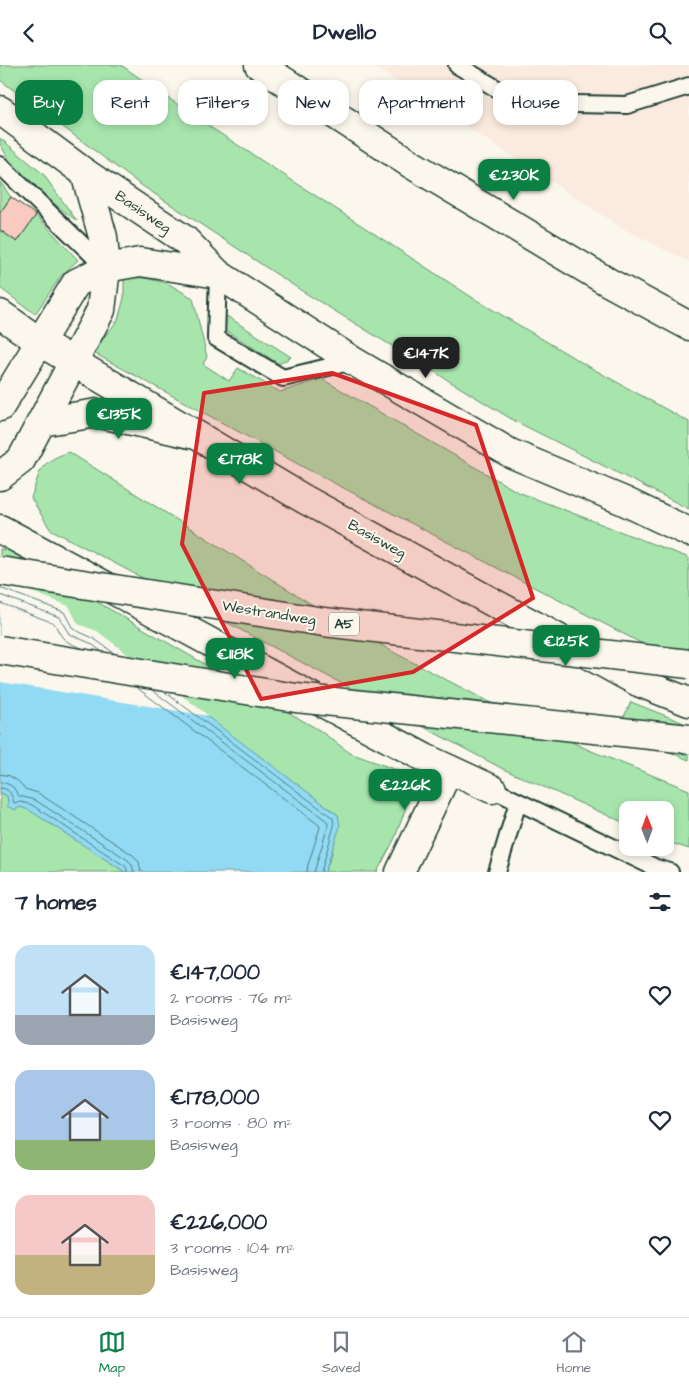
<!DOCTYPE html>
<html lang="en">
<head>
<meta charset="utf-8">
<style>
  :root { --surface:#fff; --page:#f6f6f7; --text:#1f2937; --muted:#747a83; --line:#e0e1e3; --accent:#0b8043 }
  body { margin:0; font-family:"Architects Daughter",sans-serif; background:var(--page); color:var(--text); height:100vh; display:flex; flex-direction:column; font-size:19px; white-space:nowrap }
  * { box-sizing:border-box; margin:0 }
  p { font-size:16px; color:var(--muted) }
  .icon { flex:none; width:28px; height:28px; fill:none; stroke:currentColor; stroke-width:2; stroke-linecap:round; stroke-linejoin:round }
  .map { position:relative; height:807px; overflow:hidden }
  .panel { display:flex; flex-direction:column; background:var(--surface); flex:1 }
  .panel>* { flex:none }
  .guide { position:absolute; left:15px; top:15px; width:660px; height:45px; display:flex; gap:10px }
  .needle { width:32px; rotate:359deg }
  .buttons { position:absolute; left:619px; top:736px; display:grid; gap:10px }
  .buttons a { display:grid; place-items:center; width:55px; height:55px; border-radius:10px; background:var(--surface); box-shadow:0 2px 8px #0003; font-size:25px }
  .price { position:absolute; translate:-50% -42px; padding:0 11px; border-radius:10px; background:var(--accent); color:#fff; font-size:16px; line-height:32px; filter:drop-shadow(0 1px 2px #0008) }
  .price::after { content:''; position:absolute; left:50%; top:30px; width:15px; height:11px; margin-left:-8px; background:inherit; clip-path:polygon(0 0,100% 0,50% 100%) }
  .price.current { background:#222; color:#fff }
  ul { padding:0; list-style:none }
  li { display:flex; align-items:center; gap:15px; height:125px; padding:0 15px }
  li span { display:grid; place-items:center; flex:none; width:140px; height:100px; border-radius:15px; color:#555 }
  li>.icon { margin-inline-start:auto }
  span .icon { width:60px; height:60px; fill:#fffc; stroke-width:1 }
  li b { font-size:21px }
  h2 { display:flex; justify-content:space-between; align-items:center; height:60px; padding:0 15px; font-size:21px }
  .pill { padding:0 18px; border-radius:15px; background:var(--surface); box-shadow:0 2px 8px #0003; font-size:18px; line-height:45px }
  .pill.current { background:var(--accent); color:#fff }
  header { display:flex; justify-content:space-between; align-items:center; height:65px; padding:0 15px; background:var(--surface); font-size:22px; font-weight:700 }
  .menu { display:flex; justify-content:space-around; align-items:center; height:70px; border-top:1px solid var(--line); background:var(--surface); font-size:14px; color:var(--muted) }
  .menu a { display:grid; justify-items:center; gap:2px }
  .menu .current { color:var(--accent) }
  .map>svg:first-child { display:block }
  .built { fill:#faeadf }
  .green { fill:#a7e5ad; stroke:#639170 }
  .water { fill:#92daf3; stroke:#649ba7 }
  .pier { fill:#fbf7ec }
  .lines { fill:none; stroke-linecap:round; stroke-linejoin:round }
  .shore { stroke:#4d7c80; stroke-width:1 }
  .building { fill:#f9cac0; stroke:#1f3d34 }
  .lane-casing { stroke:#1f3d34; stroke-width:20 }
  .street-casing { stroke:#1f3d34; stroke-width:31 }
  .secondary-casing { stroke:#1f3d34; stroke-width:31 }
  .lane { stroke:#fbf7ec; stroke-width:16 }
  .street { stroke:#fbf7ec; stroke-width:28 }
  .secondary { stroke:#fbf7ec; stroke-width:28 }
  .highway-bridge-casing { stroke:#1f3d34; stroke-width:31; stroke-linecap:butt }
  .highway-bridge { stroke:#fbf7ec; stroke-width:28 }
  .marked { fill:#d62828; fill-opacity:0.2; stroke:#d62828; stroke-width:4; stroke-linejoin:round }
  .labels { text-anchor:middle; dominant-baseline:central; stroke-width:4; stroke-linejoin:round; paint-order:stroke }
  .shield { fill:#fbf7ec; stroke:#61756b; stroke-width:1 }
  .shield-label { font-size:14px; font-weight:bold; fill:#1f3d34 }
  .street-label { font-size:15px; fill:#1f3d34; stroke:#fbf7ec }
</style>
</head>
<body>
<header><svg class="icon" aria-label="back" viewBox="0 0 24 24"><path d="M15 5l-7 7 7 7"/></svg>Dwello<svg class="icon" aria-label="search" viewBox="0 0 24 24"><circle cx="10" cy="10" r="6"/><path d="M15 15l6 6"/></svg></header>
<div class="map">
<svg width="689" height="807" viewBox="0 0 689 807">
  <rect width="100%" height="100%" fill="#fbf7ec"/>
  <filter id="ink" filterUnits="userSpaceOnUse"><feTurbulence type="fractalNoise" baseFrequency=".02" numOctaves="2"/><feDisplacementMap in="SourceGraphic" scale="10" xChannelSelector="R" yChannelSelector="G"/><feConvolveMatrix kernelMatrix="1 2 1 2 8 2 1 2 1" color-interpolation-filters="sRGB"/></filter>
  <g filter="url(#ink)">
    <path class="built" d="M 372,0 L 689,0 L 689,197 L 619,161 Z"/>
    <path class="green" d="M 0,0 L 121,0 L 210,62 L 473,233 L 586,300 L 689,357 L 689,444 L 513,355 L 302,226 L 138,118 L 0,15 Z
      M 0,73 L 43,109 L 77,156 L 57,141 L 11,98 L 0,79 Z
      M 0,117 L 11,132 L 0,148 Z
      M 36,150 L 78,195 L 61,211 L 35,249 L 0,223 L 0,165 L 17,177 Z
      M 124,212 L 145,213 L 167,218 L 193,233 L 207,292 L 203,299 L 229,316 L 238,303 L 280,327 L 322,314 L 518,427 L 689,493 L 689,603 L 307,404 L 92,287 L 118,255 L 124,233 Z
      M 225,250 L 291,292 L 279,299 L 225,265 Z
      M 69,387 L 308,537 L 395,588 L 514,650 L 589,685 L 689,725 L 689,784 L 665,776 L 665,745 L 628,745 L 627,759 L 503,704 L 50,464 L 31,433 C 41,404 38,398 69,387 Z
      M 0,484 L 7,485 L 319,665 L 350,688 L 402,707 L 410,731 L 395,773 L 377,807 L 325,807 L 332,788 L 338,750 L 263,695 L 0,518 Z
      M 631,637 L 689,660 L 689,695 L 617,666 Z
      M 0,727 L 7,731 L 8,736 L 20,742 L 29,744 L 125,807 L 0,807 Z"/>
    <path class="water" d="M 0,518 L 76,561 L 96,568 L 338,750 L 340,761 L 325,807 L 125,807 L 29,745 L 20,742 L 15,745 L 7,741 L 8,736 L 7,731 L 0,727 Z"/>
    <path class="pier" d="M 0,515 L 69,541 L 78,559 L 97,566 L 209,651 L 0,617 Z"/>
    <g class="lines">
      <path class="shore" d="M 0,523 L 64,547 L 73,564 L 93,573 L 114,588
        M 0,530 L 59,552 L 69,569 L 90,578 L 101,586
        M 0,538 L 54,558 C 63,575 63,576 82,583
        M 136,622 L 319,760 L 320,762 L 308,800 L 307,807
        M 152,625 L 327,756 L 328,761 L 314,807
        M 165,627 L 333,753 L 334,761 L 321,807
        M 0,709 L 10,711 L 19,717 L 25,724 L 38,728 L 133,790 L 139,797 L 141,807
        M 0,717 L 6,718 L 13,722 L 19,731 L 35,735 L 128,795 L 132,800 L 134,807
        M 0,723 C 10,723 12,730 14,738 L 21,737 L 32,740 L 125,801 L 127,804 L 127,807"/>
    </g>
    <path class="building" d="M 11,132 L 36,150 L 17,177 L 0,165 L 0,148 Z"/>
    <g class="lines">
      <defs>
        <path id="lane" d="M 457,0 L 521,38 L 627,40 L 689,21
          M 0,100 L 106,203
          M 218,209 L 216,273 L 283,313 L 353,296
          M 492,724 L 656,803 L 670,807
          M 497,807 L 518,737"/>
        <path id="street" d="M 259,0 L 411,99 L 608,217 L 689,261
          M 0,342 L 76,218 L 106,203 L 140,197 L 218,209
          M 41,357 L 97,348 L 191,369
          M 0,411 L 21,395 L 101,245 L 106,203 L 103,172 L 85,108
          M 0,464 L 425,693 L 492,724
          M 400,807 L 449,704"/>
        <path id="secondary" d="M 0,45 L 85,108 L 185,175 L 218,209 L 353,296 L 510,388 L 624,436 L 689,467
          M 0,249 L 40,277 L 304,434 L 638,617 L 689,637"/>
      </defs>
      <use href="#lane" class="lane-casing"/>
      <use href="#street" class="street-casing"/>
      <use href="#secondary" class="secondary-casing"/>
      <use href="#lane" class="lane"/>
      <use href="#street" class="street"/>
      <use href="#secondary" class="secondary"/>
      <defs>
        <path id="highway-bridge" d="M 0,506 L 324,557 L 689,599
          M 0,585 L 296,633 L 689,674"/>
      </defs>
      <use href="#highway-bridge" class="highway-bridge-casing"/>
      <use href="#highway-bridge" class="highway-bridge"/>
    </g>
  </g>
  <path class="marked" d="M 332,308 L 476,360 L 533,533 L 413,607 L 261,634 L 182,479 L 204,328 Z"/>
  <g class="labels">
    <rect class="shield" x="329" y="547.5" width="30" height="23" rx="4"/>
    <g class="shield-label">
      <text x="344" y="559">A5</text>
    </g>
    <g class="street-label">
      <text transform="translate(143 147) rotate(34)">Basisweg</text>
      <text transform="translate(377 474) rotate(29)">Basisweg</text>
      <text transform="translate(269 548) rotate(9)">Westrandweg</text>
    </g>
  </g>
</svg>
<div class="buttons">
<a><svg class="needle" viewBox="-14 -14 28 28"><path d="M0-13l5 13h-10z" fill="#e53935"/><path d="M0 13l5-13h-10z" fill="#747a83"/></svg></a>
</div>
<b class="price" style="left:514px;top:136px">€230K</b>
<b class="price current" style="left:426px;top:314px">€147K</b>
<b class="price" style="left:119px;top:375px">€135K</b>
<b class="price" style="left:240px;top:420px">€178K</b>
<b class="price" style="left:566px;top:602px">€125K</b>
<b class="price" style="left:235px;top:615px">€118K</b>
<b class="price" style="left:405px;top:746px">€226K</b>
<div class="guide">
<a class="pill current">Buy</a>
<a class="pill">Rent</a>
<a class="pill">Filters</a>
<a class="pill">New</a>
<a class="pill">Apartment</a>
<a class="pill">House</a>
</div>
</div>
<section class="panel">
<h2>7 homes<svg class="icon" aria-label="filters" viewBox="0 0 24 24"><path d="M4 7h16M4 17h16"/><circle cx="9" cy="7" r="2"/><circle cx="15" cy="17" r="2"/></svg></h2>
<ul>
<li><span style="background:linear-gradient(#bfe0f5 70%,#9aa5b1 0)"><svg class="icon" aria-label="home" viewBox="0 0 24 24"><path d="M3 11l9-7 9 7M6 9v11h12V9"/></svg></span><div><b>€147,000</b><p>2 rooms · 76 m²</p><p>Basisweg</p></div><svg class="icon" aria-label="heart" viewBox="0 0 24 24"><path d="M12 20l-8-8c-3-5 5-10 8-4 3-6 11-1 8 4z"/></svg></li>
<li><span style="background:linear-gradient(#a9c7e8 70%,#8fb573 0)"><svg class="icon" aria-label="home" viewBox="0 0 24 24"><path d="M3 11l9-7 9 7M6 9v11h12V9"/></svg></span><div><b>€178,000</b><p>3 rooms · 80 m²</p><p>Basisweg</p></div><svg class="icon" aria-label="heart" viewBox="0 0 24 24"><path d="M12 20l-8-8c-3-5 5-10 8-4 3-6 11-1 8 4z"/></svg></li>
<li><span style="background:linear-gradient(#f6c9c9 60%,#c2b280 0)"><svg class="icon" aria-label="home" viewBox="0 0 24 24"><path d="M3 11l9-7 9 7M6 9v11h12V9"/></svg></span><div><b>€226,000</b><p>3 rooms · 104 m²</p><p>Basisweg</p></div><svg class="icon" aria-label="heart" viewBox="0 0 24 24"><path d="M12 20l-8-8c-3-5 5-10 8-4 3-6 11-1 8 4z"/></svg></li>
</ul>
</section>
<nav class="menu">
<a class="current"><svg class="icon" aria-label="map" viewBox="0 0 24 24"><path d="M3 6l6-2 6 2 6-2v14l-6 2-6-2-6 2zM9 4v14M15 6v14"/></svg>Map</a>
<a><svg class="icon" aria-label="saved" viewBox="0 0 24 24"><path d="M7 4h10v16l-5-4-5 4z"/></svg>Saved</a>
<a><svg class="icon" aria-label="home" viewBox="0 0 24 24"><path d="M3 11l9-7 9 7M6 9v11h12V9"/></svg>Home</a>
</nav>
</body>
</html>
